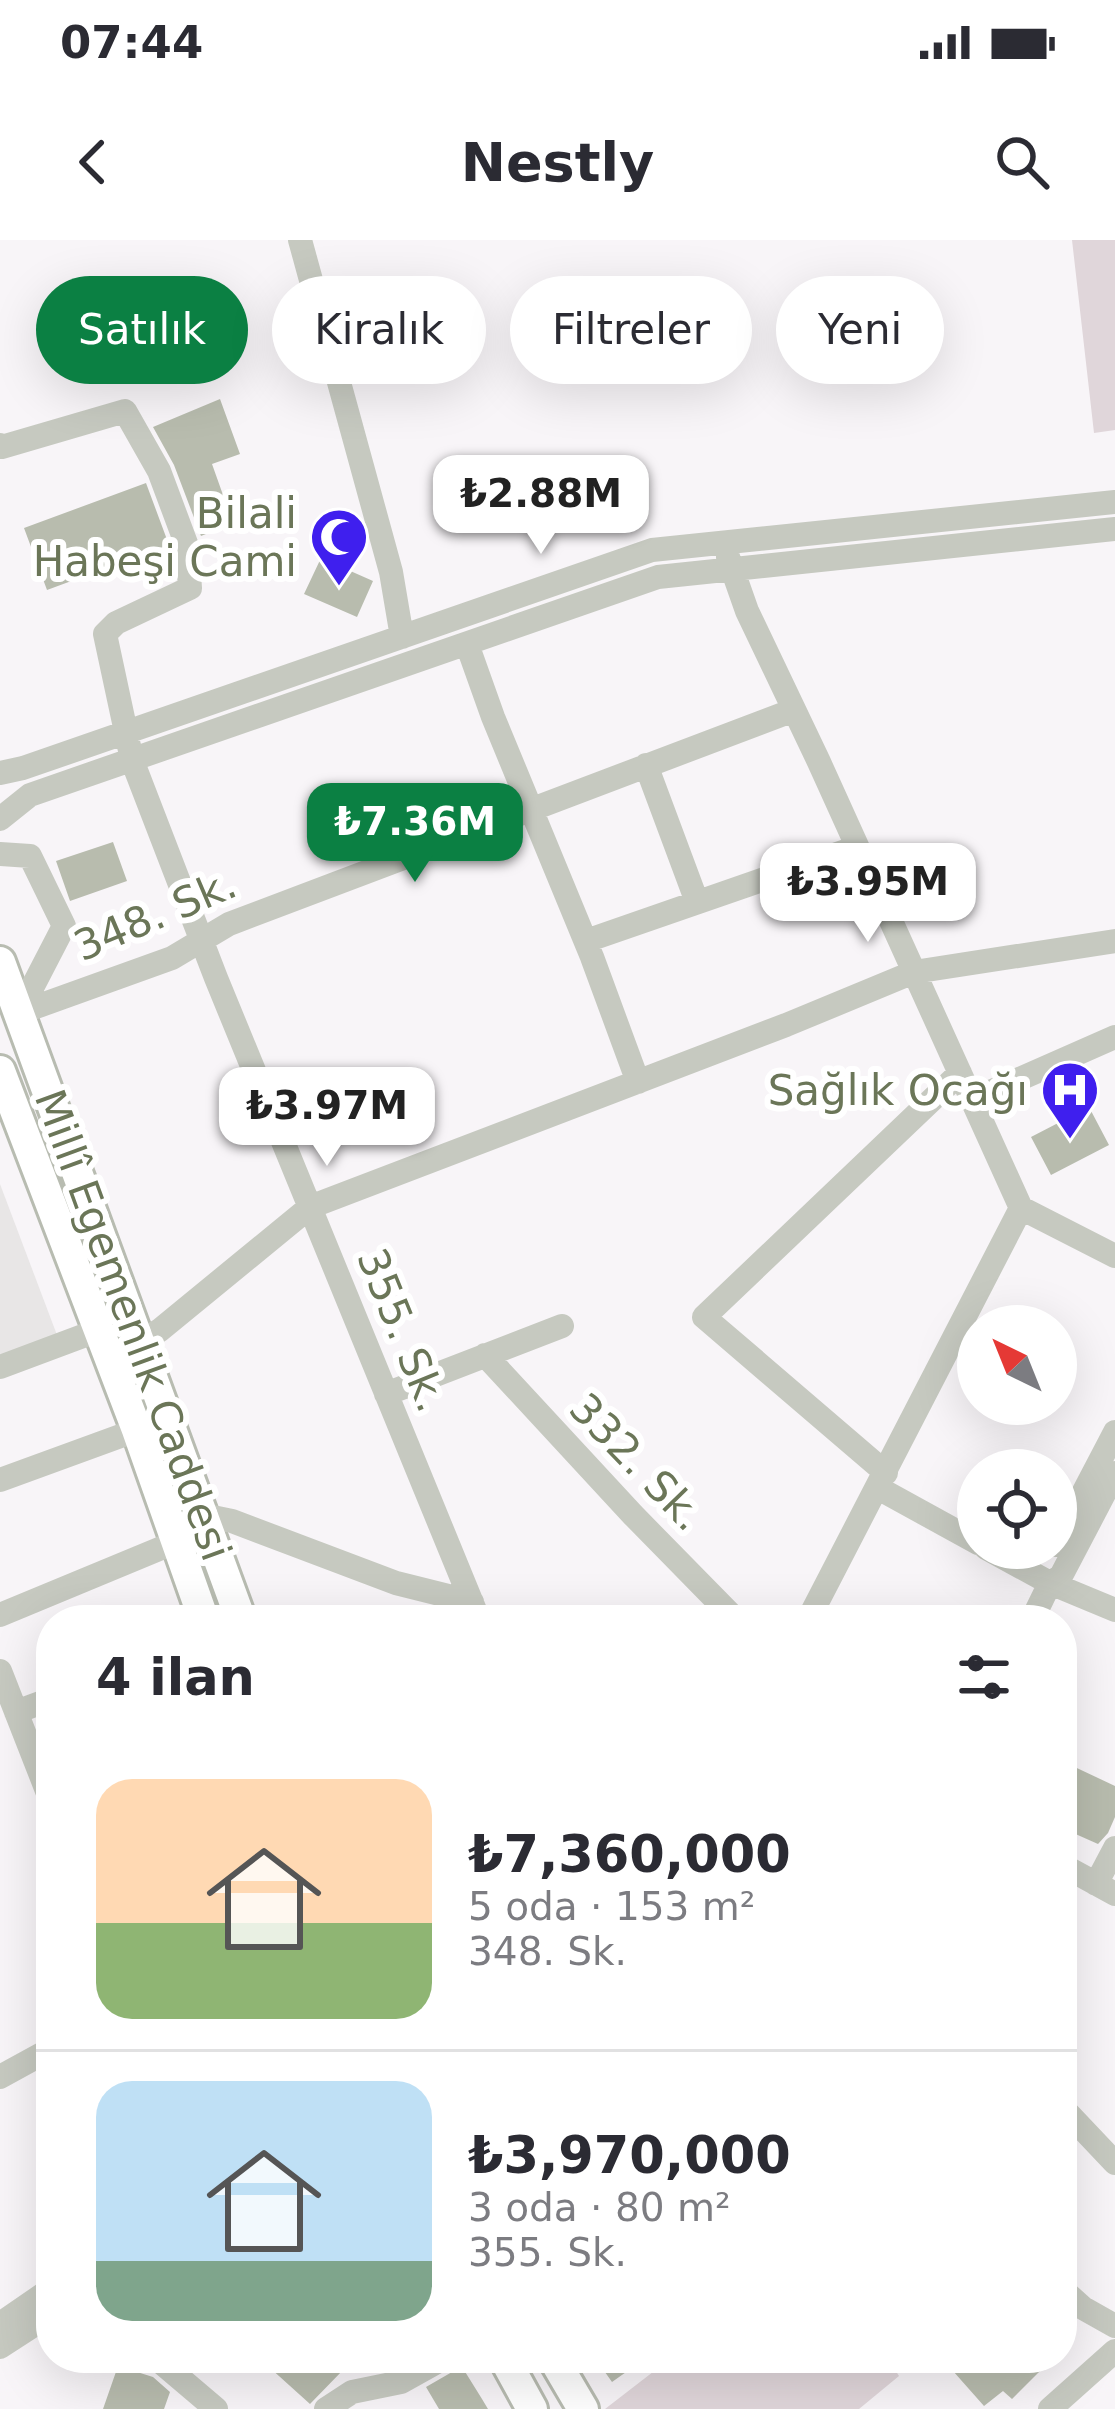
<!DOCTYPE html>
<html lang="tr">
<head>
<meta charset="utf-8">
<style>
  :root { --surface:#fff; --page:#f2f2f3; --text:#2b2b33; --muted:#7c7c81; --line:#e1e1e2; --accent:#0b8043 }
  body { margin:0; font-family:"DejaVu Sans",sans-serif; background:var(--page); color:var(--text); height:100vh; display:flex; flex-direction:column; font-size:45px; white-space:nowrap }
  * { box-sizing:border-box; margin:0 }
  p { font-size:39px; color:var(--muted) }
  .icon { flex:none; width:66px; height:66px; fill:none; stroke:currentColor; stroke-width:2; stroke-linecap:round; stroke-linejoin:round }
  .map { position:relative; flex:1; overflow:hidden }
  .side { position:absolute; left:36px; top:1365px; width:1041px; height:768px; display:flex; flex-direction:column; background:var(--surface); border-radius:48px; box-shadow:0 12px 48px #0002 }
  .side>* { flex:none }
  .guide { position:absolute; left:36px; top:36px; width:1044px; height:108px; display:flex; gap:24px }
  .needle { width:78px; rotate:317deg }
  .controls { position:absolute; left:957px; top:1065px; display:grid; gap:24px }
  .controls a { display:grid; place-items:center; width:120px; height:120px; border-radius:50%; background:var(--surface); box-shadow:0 12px 48px #0002; font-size:60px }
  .price { position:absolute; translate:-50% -102px; padding:0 27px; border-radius:24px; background:#fff; color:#222; font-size:39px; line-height:78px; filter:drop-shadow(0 3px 6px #0008) }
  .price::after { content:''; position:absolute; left:50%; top:72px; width:36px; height:27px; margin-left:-18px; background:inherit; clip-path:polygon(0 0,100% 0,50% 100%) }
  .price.on { background:var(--accent); color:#fff }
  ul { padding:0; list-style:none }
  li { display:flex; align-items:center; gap:36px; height:300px; padding:0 60px }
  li+li { border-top:3px solid var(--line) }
  li span { display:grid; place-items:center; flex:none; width:336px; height:240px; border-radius:36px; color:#555 }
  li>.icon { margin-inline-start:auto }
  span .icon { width:144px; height:144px; fill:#fffc; stroke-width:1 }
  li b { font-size:51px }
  h2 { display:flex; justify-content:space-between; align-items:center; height:144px; padding:0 60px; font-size:51px }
  .tag { padding:0 42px; border-radius:54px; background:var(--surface); box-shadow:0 12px 48px #0002; font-size:42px; line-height:108px }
  .tag.on { background:var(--accent); color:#fff }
  .status { display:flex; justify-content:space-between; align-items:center; height:84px; padding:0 60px; background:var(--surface); direction:ltr }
  .status svg { height:33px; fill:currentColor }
  header { display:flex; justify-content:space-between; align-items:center; height:156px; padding:0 60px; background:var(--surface); font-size:54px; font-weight:700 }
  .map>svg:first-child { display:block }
  .built { fill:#e8e6e6 }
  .green { fill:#e0d6da }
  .building { fill:#b8bcae }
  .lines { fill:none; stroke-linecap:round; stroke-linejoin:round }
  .major-casing { stroke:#b8bcb1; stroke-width:36 }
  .minor { stroke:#c6c9c0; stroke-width:24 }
  .major { stroke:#fff; stroke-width:30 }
  .labels { text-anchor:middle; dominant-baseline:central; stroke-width:12; stroke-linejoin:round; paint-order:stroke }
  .poi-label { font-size:42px; fill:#6b7658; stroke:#fff; text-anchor:end }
  .street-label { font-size:42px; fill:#6b7658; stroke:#fff }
</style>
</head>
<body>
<div class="status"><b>07:44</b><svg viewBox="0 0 49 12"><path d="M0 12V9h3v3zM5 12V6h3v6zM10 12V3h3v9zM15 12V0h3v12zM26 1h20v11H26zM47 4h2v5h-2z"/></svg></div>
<header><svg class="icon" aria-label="back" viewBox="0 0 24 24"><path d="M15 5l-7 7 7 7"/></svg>Nestly<svg class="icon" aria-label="search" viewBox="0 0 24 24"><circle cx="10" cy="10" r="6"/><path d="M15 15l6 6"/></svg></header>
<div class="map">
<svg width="1115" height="2169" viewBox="0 0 1115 2169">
  <rect width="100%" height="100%" fill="#f8f5f8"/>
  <path class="built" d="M 0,944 L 57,1095 L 0,1115 Z"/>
  <path class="green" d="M 1072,0 L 1115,0 L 1115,190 L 1094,193 Z
    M 671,2118 L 888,2118 L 899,2136 L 859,2169 L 605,2169 Z"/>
  <path class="building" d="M 220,159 L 240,214 L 212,224 L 233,283 L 201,296 L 174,225 L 153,187 Z
    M 146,243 L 169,305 L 47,350 L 24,288 Z
    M 321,318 L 373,341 L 357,377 L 304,354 Z
    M 113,602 L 127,641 L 70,661 L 56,621 Z
    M 1089,867 L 1109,905 L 1051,935 L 1031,897 Z
    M 1062,1521 L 1115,1546 L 1115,1577 L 1108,1593 L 1098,1604 L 1062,1588 Z
    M 259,2118 L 332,2118 L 344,2129 L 310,2164 Z
    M 595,2118 L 646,2118 L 612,2142 Z
    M 969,2118 L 1031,2118 L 1040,2131 L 1012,2159 L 1003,2151 L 984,2166 L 953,2131 Z
    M 459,2122 L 482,2159 L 488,2169 L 439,2169 L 426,2147 L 452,2132 Z
    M 118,2126 L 153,2137 L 170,2152 L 164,2169 L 103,2169 Z"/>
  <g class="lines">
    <defs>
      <path id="major" d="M 0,722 L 241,1380
        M 0,831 L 137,1190 L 204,1380
        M 504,2118 L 532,2169
        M 553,2118 L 583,2169"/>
    </defs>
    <use href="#major" class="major-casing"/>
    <path class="minor" d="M 300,0 L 391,332 L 402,397
      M 0,205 L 2,207 L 125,171 L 159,231 L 187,306 L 190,348 L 116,383 L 105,394 L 132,520 L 216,738 L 479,1380
      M 728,317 L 747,371 L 819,522 L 1021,968 L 1115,1016
      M 467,404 L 493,477 L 592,717 L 638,842
      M 646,525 L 697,662
      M 0,533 L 23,528 L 652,310 L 1115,262
      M 0,579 L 30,555 L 658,337 L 1115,289
      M 0,614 L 30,616 L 64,686 L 19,773
      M 586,701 L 857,607
      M 19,773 L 172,718 L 229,684 L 794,470
      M 972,860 L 1115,797
      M 139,1103 L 160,1090 L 310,967 L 786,785 L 914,732 L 1115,701
      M 485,1115 L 633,1275 L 736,1380
      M 0,1127 L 99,1090
      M 386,1154 L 562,1086
      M 886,1233 L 704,1077 L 960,833
      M 0,1240 L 137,1190 L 168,1182
      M 878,1248 L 978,1303
      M 203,1275 L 232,1281 L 396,1343 L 472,1362
      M 1056,1305 L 1115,1192
      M 986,1308 L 1050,1343 L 1115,1370
      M 0,1375 L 176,1302
      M 808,1380 L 1021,968
      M 1032,1380 L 1050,1343 L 1061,1336 L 1115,1233
      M 0,1431 L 51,1561
      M 16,1472 L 51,1459
      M 1062,1625 L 1115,1654
      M 1096,1644 L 1115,1608
      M 0,1837 L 51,1809
      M 1062,1867 L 1115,1923
      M 1062,2049 L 1083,2068 L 1115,2086
      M 0,2084 L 51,2049
      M 0,2107 L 51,2074
      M 156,2118 L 216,2169
      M 326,2169 L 352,2152 L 401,2142 L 444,2118
      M 1050,2169 L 1115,2111"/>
    <use href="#major" class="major"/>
  </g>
  <defs>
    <symbol id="mosque-pin" viewBox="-11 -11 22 30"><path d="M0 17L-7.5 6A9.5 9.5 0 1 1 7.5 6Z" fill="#3f1fee" stroke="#fff"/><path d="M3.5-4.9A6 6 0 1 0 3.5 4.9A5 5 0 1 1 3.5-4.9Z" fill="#fff"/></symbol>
    <symbol id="hospital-pin" viewBox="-11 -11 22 30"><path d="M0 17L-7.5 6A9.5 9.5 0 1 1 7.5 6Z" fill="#3f1fee" stroke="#fff"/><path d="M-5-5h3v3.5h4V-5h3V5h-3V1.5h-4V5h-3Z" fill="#fff"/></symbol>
  </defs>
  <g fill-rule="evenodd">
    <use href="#mosque-pin" x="306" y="264" width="66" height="90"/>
    <use href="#hospital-pin" x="1037" y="817" width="66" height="90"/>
  </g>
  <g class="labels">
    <g class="poi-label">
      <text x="297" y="273">Bilali<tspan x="297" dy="48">Habeşi Cami</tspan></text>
      <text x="1028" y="850">Sağlık Ocağı</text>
    </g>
    <g class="street-label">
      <text transform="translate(155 675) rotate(-23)">348. Sk.</text>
      <text transform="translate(133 1085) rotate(70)">Millî Egemenlik Caddesi</text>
      <text transform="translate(402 1090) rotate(68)">355. Sk.</text>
      <text transform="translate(637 1222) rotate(46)">332. Sk.</text>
    </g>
  </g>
</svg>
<div class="controls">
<a><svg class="needle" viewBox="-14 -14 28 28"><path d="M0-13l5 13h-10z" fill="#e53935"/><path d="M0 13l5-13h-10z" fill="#7c7c81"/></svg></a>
<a><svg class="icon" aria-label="locate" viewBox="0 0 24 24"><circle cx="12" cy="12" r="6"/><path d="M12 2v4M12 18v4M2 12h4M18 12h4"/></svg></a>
</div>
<b class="price" style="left:541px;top:317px">₺2.88M</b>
<b class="price on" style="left:415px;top:645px">₺7.36M</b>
<b class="price" style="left:868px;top:705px">₺3.95M</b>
<b class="price" style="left:327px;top:929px">₺3.97M</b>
<div class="guide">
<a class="tag on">Satılık</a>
<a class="tag">Kiralık</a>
<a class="tag">Filtreler</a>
<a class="tag">Yeni</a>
</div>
<section class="side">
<h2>4 ilan<svg class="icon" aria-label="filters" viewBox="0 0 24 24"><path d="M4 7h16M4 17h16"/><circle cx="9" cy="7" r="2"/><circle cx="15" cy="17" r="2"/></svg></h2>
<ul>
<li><span style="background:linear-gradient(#ffd9b3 60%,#8fb573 0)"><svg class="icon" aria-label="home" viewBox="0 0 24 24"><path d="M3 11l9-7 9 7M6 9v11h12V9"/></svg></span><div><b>₺7,360,000</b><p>5 oda · 153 m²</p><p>348. Sk.</p></div></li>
<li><span style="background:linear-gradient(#bfe0f5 75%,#7fa58c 0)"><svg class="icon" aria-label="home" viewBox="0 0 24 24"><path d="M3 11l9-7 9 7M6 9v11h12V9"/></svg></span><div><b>₺3,970,000</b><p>3 oda · 80 m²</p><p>355. Sk.</p></div></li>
</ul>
</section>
</div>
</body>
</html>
